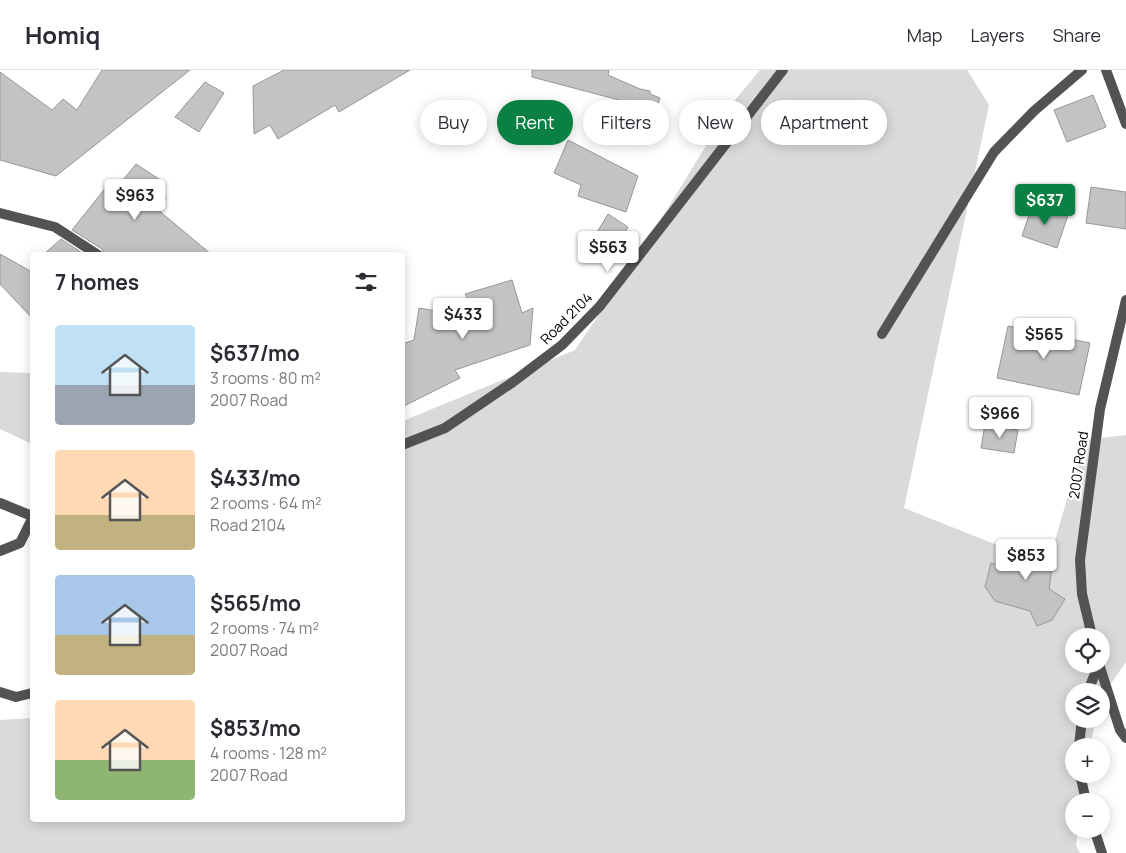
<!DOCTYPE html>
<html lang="en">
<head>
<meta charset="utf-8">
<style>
  :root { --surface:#fff; --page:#f2f2f3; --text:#2b2b33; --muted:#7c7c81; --line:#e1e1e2; --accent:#0b8043 }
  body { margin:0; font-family:Manrope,sans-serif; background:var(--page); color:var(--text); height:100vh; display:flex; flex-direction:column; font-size:19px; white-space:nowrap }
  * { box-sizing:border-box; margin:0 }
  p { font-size:16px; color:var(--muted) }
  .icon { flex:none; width:28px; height:28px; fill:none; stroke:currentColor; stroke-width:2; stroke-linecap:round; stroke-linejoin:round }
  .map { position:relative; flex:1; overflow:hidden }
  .panel { position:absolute; left:30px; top:182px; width:375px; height:570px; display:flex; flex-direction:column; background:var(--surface); border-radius:5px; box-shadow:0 2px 12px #0003 }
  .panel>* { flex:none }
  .hud { position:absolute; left:420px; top:30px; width:475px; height:45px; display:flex; gap:10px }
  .tools { position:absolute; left:1065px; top:558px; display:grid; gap:10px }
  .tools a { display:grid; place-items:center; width:45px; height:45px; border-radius:50%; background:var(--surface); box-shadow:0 2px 12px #0003; font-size:25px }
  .price { position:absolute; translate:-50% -42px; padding:0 11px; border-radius:5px; background:#fff; color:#222; font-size:16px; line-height:32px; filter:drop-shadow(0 1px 2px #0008) }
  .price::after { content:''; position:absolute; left:50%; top:30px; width:15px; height:11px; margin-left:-8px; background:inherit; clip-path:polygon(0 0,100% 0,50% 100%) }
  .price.current { background:var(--accent); color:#fff }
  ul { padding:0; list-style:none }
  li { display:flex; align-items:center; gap:15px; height:125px; padding:0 25px }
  li span { display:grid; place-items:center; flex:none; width:140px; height:100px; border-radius:5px; color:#555 }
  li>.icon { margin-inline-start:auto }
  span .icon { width:60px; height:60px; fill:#fffc; stroke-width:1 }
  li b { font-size:21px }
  h2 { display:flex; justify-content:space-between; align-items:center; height:60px; padding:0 25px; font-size:21px }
  .tag { padding:0 18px; border-radius:22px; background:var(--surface); box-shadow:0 2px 12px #0003; font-size:18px; line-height:45px }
  .tag.current { background:var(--accent); color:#fff }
  header { display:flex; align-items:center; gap:30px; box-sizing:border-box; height:70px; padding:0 25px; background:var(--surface); border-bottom:1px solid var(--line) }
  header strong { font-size:24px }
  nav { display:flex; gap:28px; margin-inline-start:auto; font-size:18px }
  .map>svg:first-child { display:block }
  .green { fill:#dadada; fill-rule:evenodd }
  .building { fill:#c3c3c3; stroke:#979797 }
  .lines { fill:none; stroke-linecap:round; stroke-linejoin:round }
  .lane { stroke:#535353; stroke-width:10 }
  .street { stroke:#535353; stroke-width:10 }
  .labels { text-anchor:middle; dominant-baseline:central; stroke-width:4.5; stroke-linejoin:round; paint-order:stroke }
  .street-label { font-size:14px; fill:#000; stroke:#fff }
</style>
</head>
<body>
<header>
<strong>Homiq</strong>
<nav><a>Map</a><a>Layers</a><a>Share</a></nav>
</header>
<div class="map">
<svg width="1126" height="783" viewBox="0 0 1126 783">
  <rect width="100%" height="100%" fill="#fff"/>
  <path class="green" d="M 760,0 L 967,0 L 989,35 L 904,438 L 1048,495 L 1084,370 L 1126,365 L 1126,592 L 1101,628 L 1101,621 L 1074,621 L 1074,649 L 1095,649 L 1091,676 L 1074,676 L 1074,704 L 1086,704 L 1082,731 L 1074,731 L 1074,759 L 1078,759 L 1076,775 L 1080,783 L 0,783 L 0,650 L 32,648 L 32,750 L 402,750 L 403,351 L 575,280 L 639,185 L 731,35 ZM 1074,566 L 1101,566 L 1101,594 L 1074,594 Z
    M 0,302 L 32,303 L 32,374 L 0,359 Z"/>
  <path class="building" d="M 102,0 L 190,0 L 56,106 L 0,90 L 0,2 L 52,40 L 63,29 L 77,40 Z
    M 284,0 L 410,0 L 339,42 L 335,35 L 278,69 L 270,55 L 254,64 L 253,16 Z
    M 532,0 L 609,0 L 608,5 L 640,19 L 650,21 L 650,24 L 660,28 L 656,39 L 648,37 L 647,41 L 644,41 L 638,65 L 611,56 L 619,30 L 532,7 Z
    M 205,12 L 224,23 L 199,62 L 175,47 Z
    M 1093,25 L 1106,57 L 1067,72 L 1054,40 Z
    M 568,70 L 638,106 L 626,142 L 578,126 L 581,115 L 554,103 Z
    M 136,94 L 165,113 L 156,122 L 166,128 L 157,139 L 212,185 L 105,185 L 102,179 L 72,160 L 107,116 L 114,121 Z
    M 1091,117 L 1126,122 L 1126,159 L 1086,153 Z
    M 1033,133 L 1068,145 L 1057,178 L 1022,166 Z
    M 608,144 L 628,157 L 606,195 L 584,184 Z
    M 61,169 L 85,185 L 43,185 Z
    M 0,184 L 32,202 L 32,248 L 0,214 Z
    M 512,210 L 522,243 L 533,238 L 530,275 L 455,300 L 460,308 L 402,337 L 402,274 L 414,270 L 419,238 L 477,248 L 465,224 Z
    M 1008,256 L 1090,273 L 1079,325 L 997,308 Z
    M 985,355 L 1018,360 L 1014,383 L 981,378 Z
    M 1011,470 L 1055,475 L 1049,519 L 1065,529 L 1052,550 L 1037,556 L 1030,541 L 995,531 L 985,517 L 991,493 L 1007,497 Z"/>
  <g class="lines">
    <path class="lane" d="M 0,433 L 32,446
      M 0,481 L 20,473 L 32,449
      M 0,622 L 16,627 L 32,623"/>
    <path class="street" d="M 1106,0 L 1126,54
      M 0,143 L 55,157 L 98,185
      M 882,264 L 994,82 L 1034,41 L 1082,0
      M 402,375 L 445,358 L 513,312 L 562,275 L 600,236 L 783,0
      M 1092,566 L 1082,524 L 1080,490 L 1100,339 L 1126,230
      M 1099,594 L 1120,660 L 1126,668
      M 1088,621 L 1099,594
      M 1079,676 L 1082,649
      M 1080,704 L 1086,731
      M 1094,759 L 1102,783"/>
  </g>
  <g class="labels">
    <g class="street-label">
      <text transform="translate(566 248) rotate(-45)">Road 2104</text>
      <text transform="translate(1078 395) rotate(-82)">2007 Road</text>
    </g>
  </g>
</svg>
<div class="tools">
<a><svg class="icon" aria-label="locate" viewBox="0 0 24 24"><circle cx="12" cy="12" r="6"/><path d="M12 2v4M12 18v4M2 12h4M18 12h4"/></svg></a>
<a><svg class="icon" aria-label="layers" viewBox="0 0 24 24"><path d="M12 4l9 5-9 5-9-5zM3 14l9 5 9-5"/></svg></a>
<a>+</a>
<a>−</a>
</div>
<b class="price" style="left:135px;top:151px">$963</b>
<b class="price current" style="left:1045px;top:156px">$637</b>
<b class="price" style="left:608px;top:203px">$563</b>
<b class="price" style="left:463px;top:270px">$433</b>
<b class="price" style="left:1044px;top:290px">$565</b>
<b class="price" style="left:1000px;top:369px">$966</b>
<b class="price" style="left:1026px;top:511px">$853</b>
<div class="hud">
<a class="tag">Buy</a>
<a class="tag current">Rent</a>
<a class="tag">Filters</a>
<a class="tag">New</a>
<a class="tag">Apartment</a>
</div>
<section class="panel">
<h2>7 homes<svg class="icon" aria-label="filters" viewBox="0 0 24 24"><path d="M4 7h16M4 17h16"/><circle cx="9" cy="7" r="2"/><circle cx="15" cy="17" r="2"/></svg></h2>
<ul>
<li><span style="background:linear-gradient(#bfe0f5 60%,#9aa5b1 0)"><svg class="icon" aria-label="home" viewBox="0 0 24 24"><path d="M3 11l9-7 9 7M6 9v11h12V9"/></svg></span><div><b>$637/mo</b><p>3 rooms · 80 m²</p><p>2007 Road</p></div></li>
<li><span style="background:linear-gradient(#ffd9b3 65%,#c2b280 0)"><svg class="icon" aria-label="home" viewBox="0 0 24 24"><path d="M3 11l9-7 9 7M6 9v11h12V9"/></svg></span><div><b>$433/mo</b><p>2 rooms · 64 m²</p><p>Road 2104</p></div></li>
<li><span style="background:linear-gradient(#a9c7e8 60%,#c2b280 0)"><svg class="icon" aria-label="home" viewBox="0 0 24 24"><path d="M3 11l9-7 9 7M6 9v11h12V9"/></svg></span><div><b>$565/mo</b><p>2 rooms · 74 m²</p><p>2007 Road</p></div></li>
<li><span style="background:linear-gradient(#ffd9b3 60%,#8fb573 0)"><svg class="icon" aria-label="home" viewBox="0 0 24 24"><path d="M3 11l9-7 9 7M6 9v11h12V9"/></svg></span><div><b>$853/mo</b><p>4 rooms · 128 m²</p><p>2007 Road</p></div></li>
</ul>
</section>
</div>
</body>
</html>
